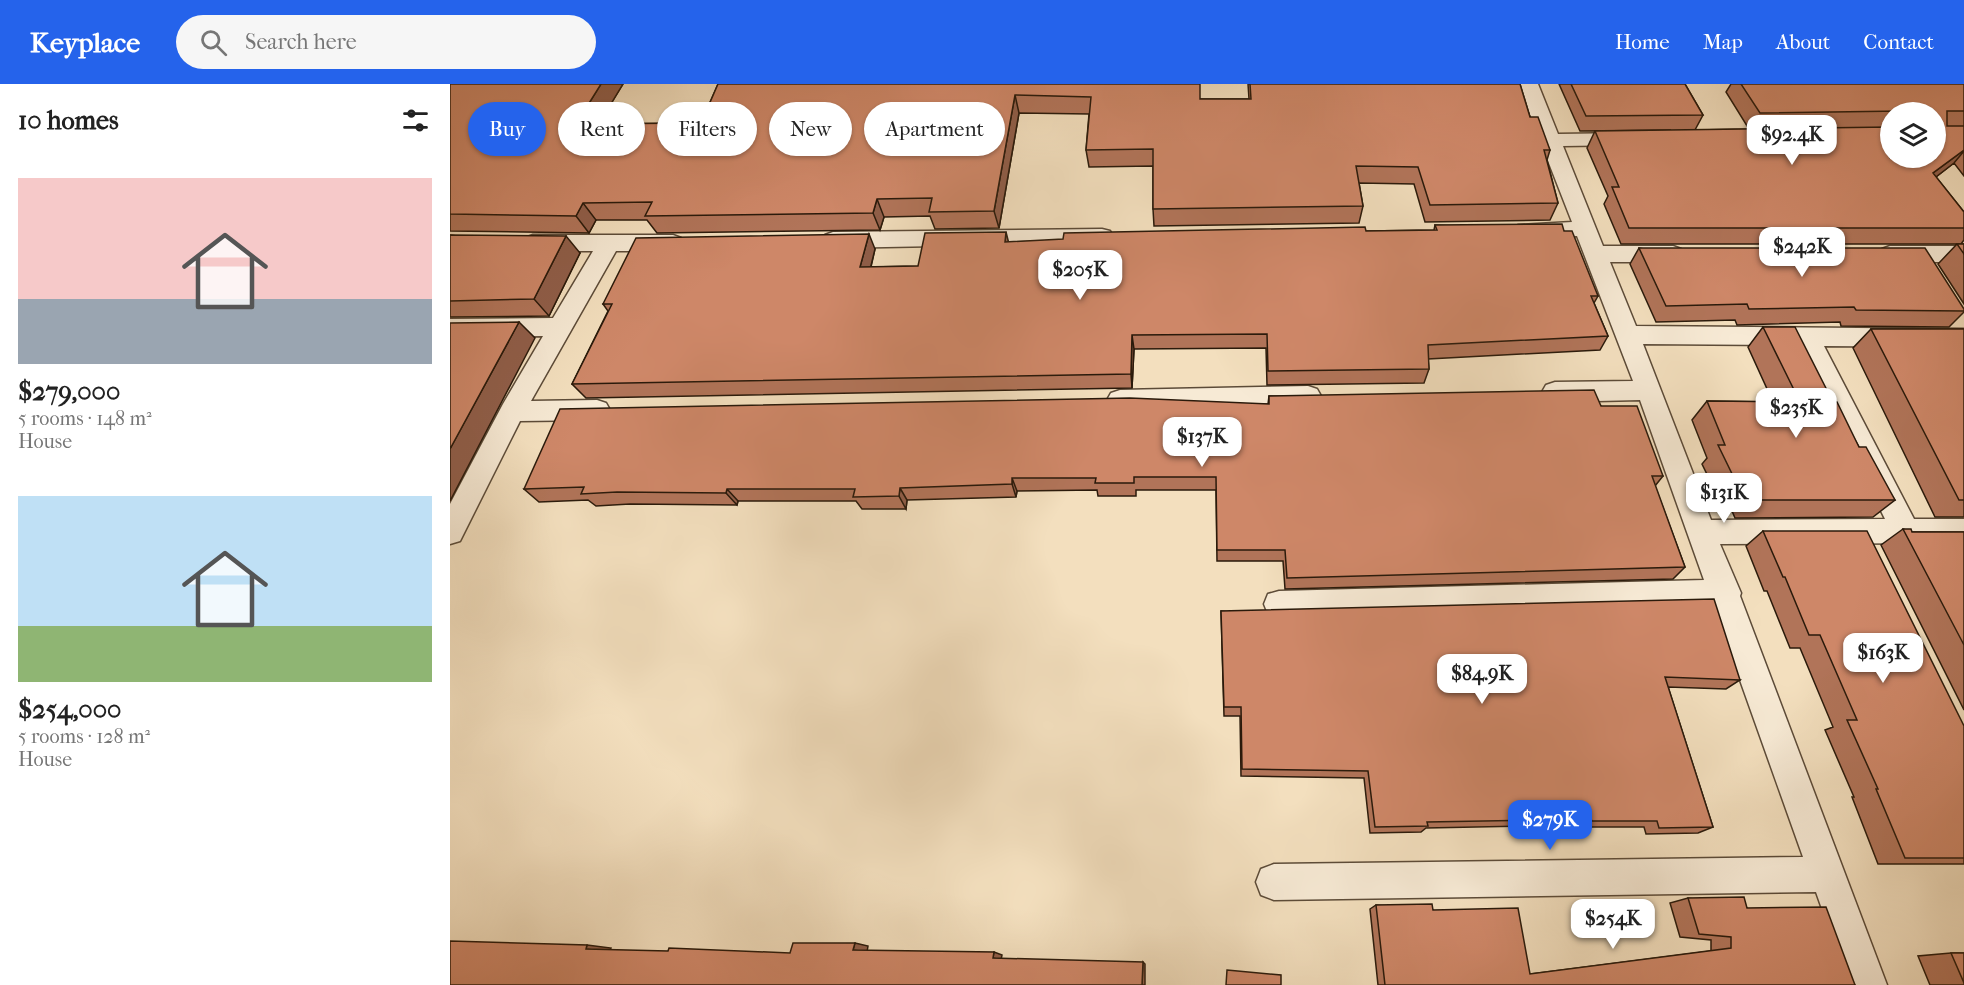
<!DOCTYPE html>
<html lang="en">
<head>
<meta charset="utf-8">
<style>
  :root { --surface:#fff; --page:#f6f6f6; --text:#222; --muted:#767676; --accent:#2563eb }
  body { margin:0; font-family:"IM FELL French Canon",serif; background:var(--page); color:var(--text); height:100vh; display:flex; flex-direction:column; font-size:22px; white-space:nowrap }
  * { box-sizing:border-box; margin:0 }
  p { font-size:20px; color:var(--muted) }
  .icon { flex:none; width:33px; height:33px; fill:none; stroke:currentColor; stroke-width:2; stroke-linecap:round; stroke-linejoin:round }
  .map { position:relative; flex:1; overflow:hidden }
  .drawer { display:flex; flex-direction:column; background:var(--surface); width:450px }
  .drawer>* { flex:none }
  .top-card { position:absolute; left:18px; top:18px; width:570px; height:54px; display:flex; gap:12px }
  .tools { position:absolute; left:1430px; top:18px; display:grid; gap:12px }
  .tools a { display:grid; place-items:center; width:66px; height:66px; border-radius:50%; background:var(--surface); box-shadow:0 2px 4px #0004; font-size:30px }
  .price { position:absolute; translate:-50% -51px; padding:0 14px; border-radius:12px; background:#fff; color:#222; font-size:20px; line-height:39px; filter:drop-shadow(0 2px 3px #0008) }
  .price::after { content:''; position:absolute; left:50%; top:36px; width:18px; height:14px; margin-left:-9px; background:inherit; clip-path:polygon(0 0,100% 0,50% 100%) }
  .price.selected { background:var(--accent); color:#fff }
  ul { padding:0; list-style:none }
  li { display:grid; align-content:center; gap:12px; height:318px; padding:0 18px }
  li span { display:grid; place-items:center; height:186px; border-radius:0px; color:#555 }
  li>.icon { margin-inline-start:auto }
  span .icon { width:108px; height:108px; fill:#fffc; stroke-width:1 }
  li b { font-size:26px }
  h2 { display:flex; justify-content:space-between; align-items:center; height:72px; padding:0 18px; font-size:26px }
  .pill { padding:0 21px; border-radius:27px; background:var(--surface); box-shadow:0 2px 4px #0004; font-size:21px; line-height:54px }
  .pill.selected { background:var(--accent); color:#fff }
  header { display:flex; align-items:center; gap:36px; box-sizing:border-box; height:84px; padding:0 30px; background:var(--accent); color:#fff }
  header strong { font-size:28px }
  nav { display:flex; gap:33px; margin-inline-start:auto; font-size:21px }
  .search { width:420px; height:54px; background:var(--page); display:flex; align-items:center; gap:15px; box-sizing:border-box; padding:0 21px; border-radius:33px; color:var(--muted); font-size:22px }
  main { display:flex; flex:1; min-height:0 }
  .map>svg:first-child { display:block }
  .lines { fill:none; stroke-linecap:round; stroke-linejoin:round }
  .street-casing { stroke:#5c4b38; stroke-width:3 }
  .street { fill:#f7ead5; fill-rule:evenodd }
  .wall { fill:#b17459; stroke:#2a1a0b; stroke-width:1.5; fill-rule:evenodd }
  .shaded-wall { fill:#905e49; stroke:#2a1a0b; stroke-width:1.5 }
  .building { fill:#ce8768; stroke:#2a1a0b; stroke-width:1.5 }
</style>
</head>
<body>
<header>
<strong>Keyplace</strong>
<div class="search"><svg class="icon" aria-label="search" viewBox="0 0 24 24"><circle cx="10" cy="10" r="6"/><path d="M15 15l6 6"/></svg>Search here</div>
<nav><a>Home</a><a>Map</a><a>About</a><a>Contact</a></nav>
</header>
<main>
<section class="drawer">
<h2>10 homes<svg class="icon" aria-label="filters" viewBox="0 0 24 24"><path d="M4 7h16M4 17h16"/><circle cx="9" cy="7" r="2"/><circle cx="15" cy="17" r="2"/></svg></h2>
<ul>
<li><span style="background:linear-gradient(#f6c9c9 65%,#9aa5b1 0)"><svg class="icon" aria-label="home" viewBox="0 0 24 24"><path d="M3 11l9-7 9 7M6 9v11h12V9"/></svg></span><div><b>$279,000</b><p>5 rooms · 148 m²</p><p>House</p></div></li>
<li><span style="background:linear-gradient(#bfe0f5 70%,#8fb573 0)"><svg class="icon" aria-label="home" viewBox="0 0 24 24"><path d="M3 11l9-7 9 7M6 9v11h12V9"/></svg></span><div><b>$254,000</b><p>5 rooms · 128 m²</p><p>House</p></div></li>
</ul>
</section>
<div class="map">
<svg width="1514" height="901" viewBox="0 0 1514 901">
  <rect width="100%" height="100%" fill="#f3dfbe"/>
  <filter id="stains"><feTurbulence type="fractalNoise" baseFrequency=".00333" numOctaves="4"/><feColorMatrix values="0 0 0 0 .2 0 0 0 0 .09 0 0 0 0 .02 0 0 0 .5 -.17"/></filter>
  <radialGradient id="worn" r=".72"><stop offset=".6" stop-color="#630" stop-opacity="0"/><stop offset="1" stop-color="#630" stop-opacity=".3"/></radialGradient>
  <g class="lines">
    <defs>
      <path id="street" d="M 1068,0 L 1088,0 L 1108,50 L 1180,49 L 1187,51 L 1190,55 L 1187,59 L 1180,61 L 1113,62 L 1153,162 L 1223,162 L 1231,165 L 1234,170 L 1231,175 L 1223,178 L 1160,178 L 1186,242 L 1514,245 L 1514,263 L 1374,262 L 1464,435 L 1514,435 L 1514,459 L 1270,460 L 1291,509 L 1290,512 L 1437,901 L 1399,901 L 1366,808 L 824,816 L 811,811 L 806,798 L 811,785 L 824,780 L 1353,773 L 1264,523 L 829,533 L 818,530 L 814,520 L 818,510 L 829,507 L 1254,496 L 1190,316 L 1105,318 L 1096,315 L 1092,308 L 1096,301 L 1105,298 L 1183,297 L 1127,152 L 1076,153 L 1068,151 L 1065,146 L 1068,141 L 1122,138 ZM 1193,260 L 1349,261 L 1435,435 L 1261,436 Z
        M 652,145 L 660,147 L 663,152 L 660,157 L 652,159 L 383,164 L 375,161 L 372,156 L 375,151 L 383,148 Z
        M 83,151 L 223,151 L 231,154 L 234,159 L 231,164 L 223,167 L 166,167 L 81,317 L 147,316 L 156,319 L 160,326 L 156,333 L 147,336 L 70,337 L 10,457 L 0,460 L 0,420 L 53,320 L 93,252 L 0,253 L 0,235 L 103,234 L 143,167 L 83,167 L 75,164 L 72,159 L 75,154 Z
        M 1440,162 L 1514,162 L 1514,178 L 1440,178 L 1432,175 L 1429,170 L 1432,165 Z
        M 858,302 L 867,305 L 871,312 L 867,319 L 858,322 L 670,326 L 661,323 L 657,316 L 661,309 L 670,306 Z"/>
    </defs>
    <use href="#street" class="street-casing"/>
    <use href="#street" class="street"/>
  </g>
  <path class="wall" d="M 0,0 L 173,0 L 148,40 L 251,39 L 268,0 L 750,15 L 799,15 L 798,0 L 1070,0 L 1080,33 L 1100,66 L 1097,76 L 1108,119 L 1100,136 L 975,138 L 964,100 L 909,99 L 913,122 L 909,139 L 704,142 L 703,125 L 703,82 L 639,83 L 636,66 L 639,30 L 569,29 L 549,144 L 485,145 L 480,132 L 434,133 L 430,146 L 207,149 L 197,136 L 146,136 L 139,149 L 0,147 Z
    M 1109,0 L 1235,0 L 1253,31 L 1245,46 L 1299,45 L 1276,8 L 1281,0 L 1514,0 L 1514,92 L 1504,79 L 1486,93 L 1514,128 L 1514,156 L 1511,160 L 1171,160 L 1154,120 L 1158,112 L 1137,64 L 1145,47 L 1221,46 L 1130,47 ZM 1440,28 L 1485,28 L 1440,74 Z
    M 985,141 L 1114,147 L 1148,212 L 1144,219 L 1158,252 L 1150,266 L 978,275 L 979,285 L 974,299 L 817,301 L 816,264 L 684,265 L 682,304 L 136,314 L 122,300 L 158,227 L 153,220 L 425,165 L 421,183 L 468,182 L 559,158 L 916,147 L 984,146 Z
    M 0,151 L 130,169 L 99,232 L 0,233 Z
    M 1507,160 L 1514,160 L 1514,220 L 1488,180 Z
    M 1189,164 L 1514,225 L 1514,228 L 1499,243 L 1391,242 L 1390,238 L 1287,241 L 1285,236 L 1206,238 L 1180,180 Z
    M 1313,243 L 1383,318 L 1409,363 L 1445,416 L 1423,433 L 1285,434 L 1279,420 L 1271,419 L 1252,380 L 1257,374 L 1242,336 L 1257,317 L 1323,318 L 1298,263 Z
    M 1421,245 L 1514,245 L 1514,433 L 1485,433 L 1403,264 Z
    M 819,312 L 1151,322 L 1213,392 L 1205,402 L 1235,483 L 1223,495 L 835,505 L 833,477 L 767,477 L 766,406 L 686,406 L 686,412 L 648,412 L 647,406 L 567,407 L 566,413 L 457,416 L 456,425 L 412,425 L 406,417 L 288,417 L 287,421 L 180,420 L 146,422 L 138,416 L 89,418 L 74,405 L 818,320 Z
    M 1453,445 L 1462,448 L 1514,448 L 1514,626 L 1431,461 Z
    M 1313,447 L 1514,642 L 1514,780 L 1428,780 L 1402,713 L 1404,713 L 1375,646 L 1383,643 L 1350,564 L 1340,564 L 1317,507 L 1314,507 L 1296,462 Z
    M 771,527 L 1290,596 L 1276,605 L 1218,603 L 1263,743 L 1248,749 L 1196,750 L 1194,743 L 1131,743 L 1130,741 L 976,744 L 971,748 L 920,749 L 914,694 L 791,692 L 790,632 L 774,632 Z
    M 1238,814 L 1297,824 L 1405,901 L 928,901 L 920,825 L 926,821 L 983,826 L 1080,890 L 1261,867 L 1261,856 L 1230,853 L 1220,819 Z
    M 1501,869 L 1514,869 L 1514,901 L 1480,901 L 1468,872 Z"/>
  <path class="shaded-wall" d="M 151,0 L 173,0 L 138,58 L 126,40 Z
    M 565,11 L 569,29 L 549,144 L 544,127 Z
    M 1514,66 L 1514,67 L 1504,79 L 1469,106 L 1483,89 Z
    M 427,115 L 434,133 L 430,146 L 423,129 Z
    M 133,119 L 146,136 L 139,149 L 126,132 Z
    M 556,148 L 560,164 L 555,158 Z
    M 419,150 L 425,165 L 417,198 L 410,183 Z
    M 116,152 L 130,169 L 99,232 L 84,215 Z
    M 69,238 L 85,254 L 0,417 L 0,365 Z
    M 682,251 L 684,265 L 682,304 L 681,290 Z
    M 562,394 L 567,407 L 566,413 L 562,400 Z
    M 450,404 L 457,416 L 456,425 L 449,412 Z
    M 277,405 L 288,417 L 287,421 L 276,409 Z
    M 405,859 L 418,862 L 417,868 L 403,866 Z
    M 137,861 L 161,864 L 159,868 L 136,865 Z
    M 544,868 L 552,871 L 551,876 L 543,874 Z
    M 693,878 L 695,880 L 695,901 L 692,901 Z"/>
  <path class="building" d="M 0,0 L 151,0 L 126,40 L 251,39 L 268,0 L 750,0 L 750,15 L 801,15 L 800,0 L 1070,0 L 1080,33 L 1088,33 L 1100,66 L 1094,66 L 1108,119 L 980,121 L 968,83 L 906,82 L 913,122 L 703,125 L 703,65 L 636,66 L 641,13 L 565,11 L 544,127 L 479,128 L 482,114 L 427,115 L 423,129 L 195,132 L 202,118 L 133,119 L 126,132 L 0,130 Z
    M 1121,0 L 1235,0 L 1253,31 L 1136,32 Z
    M 1291,0 L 1514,0 L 1514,27 L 1497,27 L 1497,42 L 1514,42 L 1514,66 L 1483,89 L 1514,128 L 1514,144 L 1179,144 L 1162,103 L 1169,103 L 1145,47 L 1440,43 L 1440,74 L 1485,74 L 1485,28 L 1454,28 L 1452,27 L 1310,29 Z
    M 1112,140 L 1114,147 L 1122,147 L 1148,212 L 1141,212 L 1158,252 L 978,261 L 979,285 L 818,287 L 817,250 L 682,251 L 681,290 L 122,300 L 162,220 L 153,220 L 186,154 L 419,150 L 410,183 L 468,182 L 475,149 L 556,148 L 555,158 L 613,155 L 614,149 L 915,143 L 916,147 L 987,146 L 985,141 Z
    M 0,151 L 116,152 L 84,215 L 0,217 Z
    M 1507,160 L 1514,160 L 1514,170 Z
    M 1189,164 L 1475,164 L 1514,225 L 1514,227 L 1406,226 L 1404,223 L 1299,225 L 1297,220 L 1216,222 Z
    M 69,238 L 0,365 L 0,239 Z
    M 1313,243 L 1345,243 L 1383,318 L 1387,318 L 1409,363 L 1416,363 L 1445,416 L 1303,416 L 1297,402 L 1288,402 L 1268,361 L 1275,361 L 1257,317 L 1350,318 Z
    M 1421,245 L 1514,245 L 1514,416 L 1509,416 Z
    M 1144,306 L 1151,322 L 1187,322 L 1213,392 L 1202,392 L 1235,483 L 837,494 L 835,466 L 767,466 L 766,393 L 684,393 L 684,399 L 645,399 L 646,394 L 562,394 L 562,400 L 450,404 L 449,412 L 403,413 L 405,405 L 277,405 L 276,409 L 167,408 L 131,410 L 134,403 L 74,405 L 110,325 L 680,314 L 819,320 L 819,312 Z
    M 1453,445 L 1461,445 L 1462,448 L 1514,448 L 1514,561 Z
    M 1313,447 L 1417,447 L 1514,642 L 1514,774 L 1455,774 L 1426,705 L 1428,705 L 1397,636 L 1407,636 L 1370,551 L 1359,551 L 1335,493 L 1333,493 Z
    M 1264,515 L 1290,596 L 1215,593 L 1263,743 L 1209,744 L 1207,737 L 1142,737 L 1141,735 L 977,738 L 978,742 L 925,743 L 918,687 L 792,685 L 791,623 L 774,623 L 771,527 Z
    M 1294,813 L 1297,824 L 1376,823 L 1405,901 L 935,901 L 926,821 L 982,820 L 983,826 L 1068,824 L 1080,890 L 1281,864 L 1281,853 L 1249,850 L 1238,814 Z
    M 0,857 L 137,861 L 136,865 L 218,867 L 219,864 L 340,869 L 343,859 L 405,859 L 403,866 L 544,868 L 543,874 L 693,878 L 692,901 L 0,901 Z
    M 1501,869 L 1514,869 L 1514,899 Z
    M 777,886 L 831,891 L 831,901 L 776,901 Z"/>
  <rect width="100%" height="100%" filter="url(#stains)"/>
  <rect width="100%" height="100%" fill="url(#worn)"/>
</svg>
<div class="tools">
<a><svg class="icon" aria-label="layers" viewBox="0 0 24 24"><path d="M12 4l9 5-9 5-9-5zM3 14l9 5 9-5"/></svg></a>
</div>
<b class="price" style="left:1342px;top:82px">$92.4K</b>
<b class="price" style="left:1352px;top:194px">$242K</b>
<b class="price" style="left:630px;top:217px">$205K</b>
<b class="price" style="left:1346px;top:355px">$235K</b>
<b class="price" style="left:752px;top:384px">$137K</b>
<b class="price" style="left:1274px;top:440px">$131K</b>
<b class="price" style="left:1433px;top:600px">$163K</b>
<b class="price" style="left:1032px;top:621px">$84.9K</b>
<b class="price selected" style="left:1100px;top:767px">$279K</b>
<b class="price" style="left:1163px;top:866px">$254K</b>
<div class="top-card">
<a class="pill selected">Buy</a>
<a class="pill">Rent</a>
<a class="pill">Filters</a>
<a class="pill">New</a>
<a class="pill">Apartment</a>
</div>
</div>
</main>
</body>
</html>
